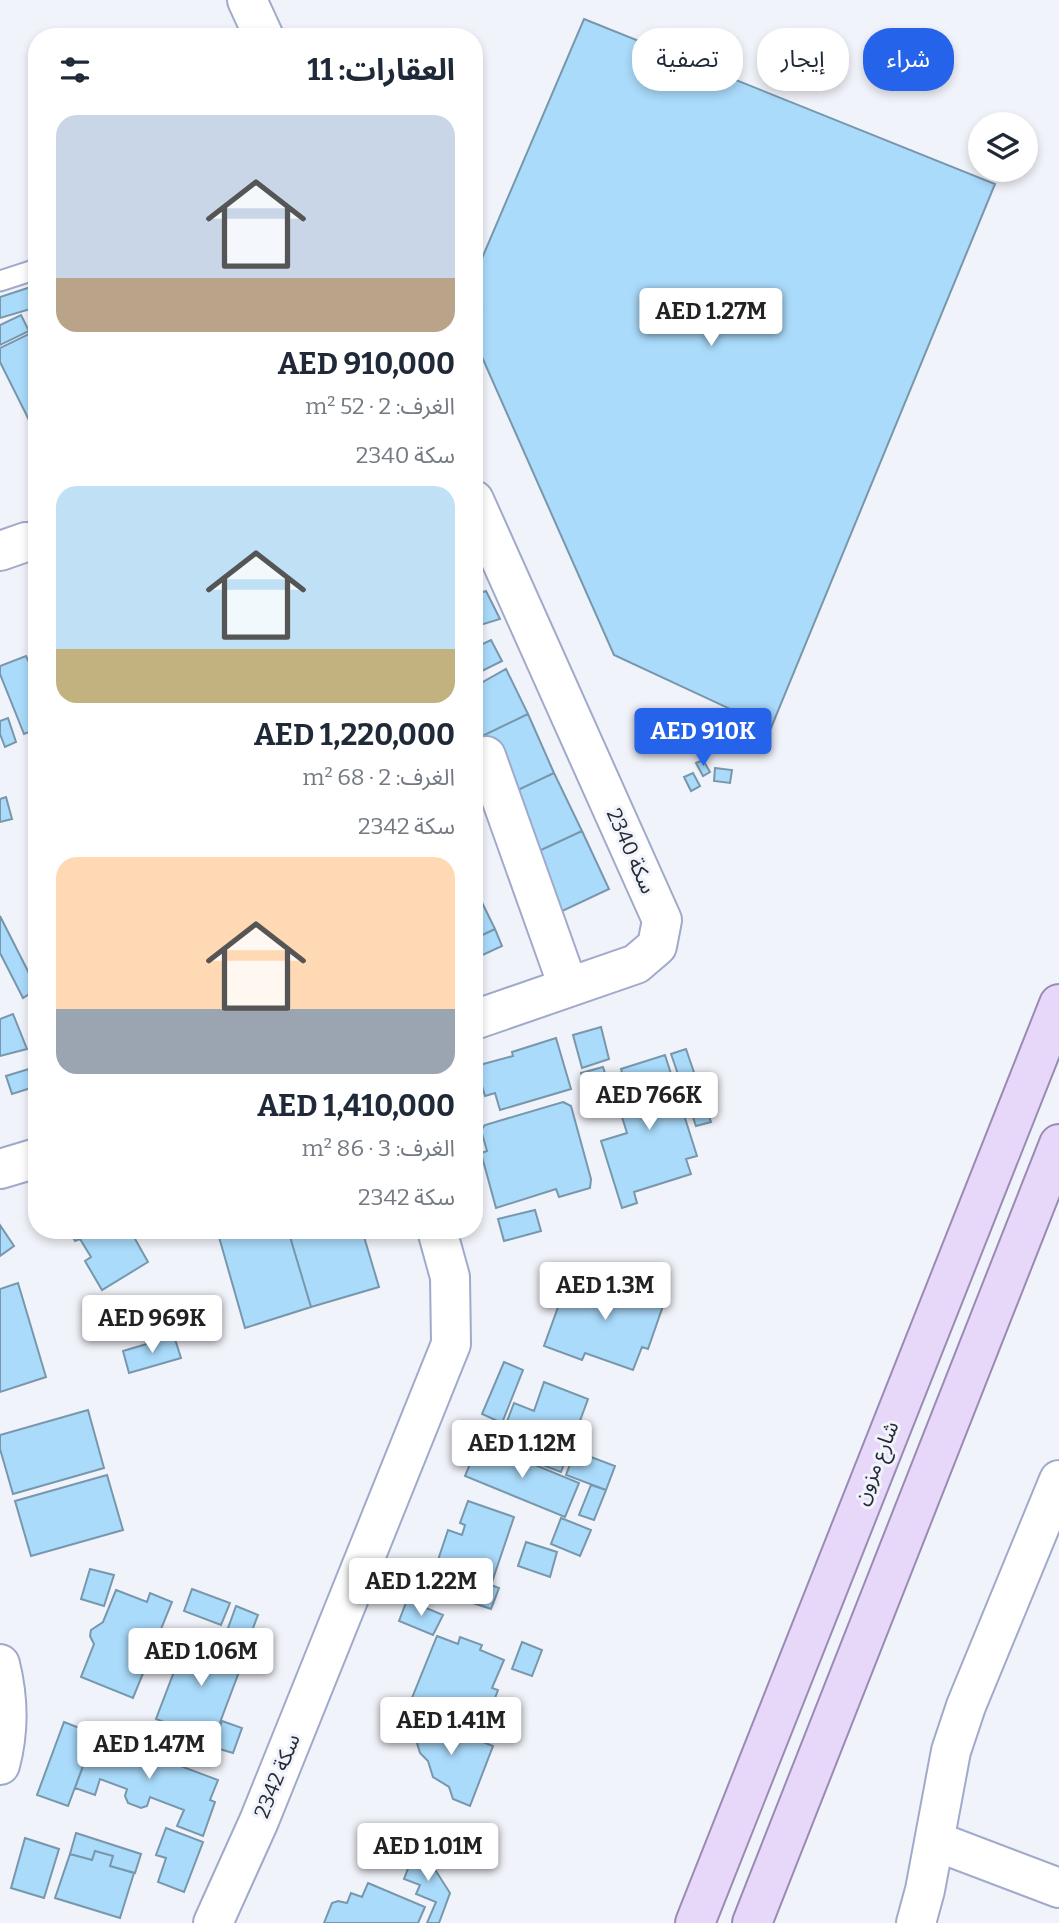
<!DOCTYPE html>
<html lang="ar">
<head>
<meta charset="utf-8">
<style>
  :root { --surface:#fff; --page:#f6f6f7; --text:#1f2937; --muted:#747a83; --accent:#2563eb }
  body { margin:0; font-family:Bitter,"Noto Sans Arabic",serif; background:var(--page); color:var(--text); direction:rtl; height:100vh; display:flex; flex-direction:column; font-size:26px; white-space:nowrap }
  * { box-sizing:border-box; margin:0 }
  p { font-size:23px; color:var(--muted) }
  .icon { flex:none; width:38px; height:38px; fill:none; stroke:currentColor; stroke-width:2; stroke-linecap:round; stroke-linejoin:round }
  .map { position:relative; flex:1; overflow:hidden; direction:ltr }
  .side { position:absolute; left:28px; top:28px; width:455px; height:1211px; display:flex; flex-direction:column; background:var(--surface); border-radius:28px; box-shadow:0 4px 10px #0003; direction:rtl }
  .side>* { flex:none }
  .banner { position:absolute; left:504px; top:28px; width:450px; height:63px; direction:rtl; display:flex; gap:14px }
  .controls { position:absolute; left:968px; top:112px; display:grid; gap:14px }
  .controls a { display:grid; place-items:center; width:70px; height:70px; border-radius:50%; background:var(--surface); box-shadow:0 4px 10px #0003; font-size:35px }
  .price { position:absolute; translate:-50% -60px; padding:0 16px; border-radius:7px; background:#fff; color:#222; font-size:23px; line-height:46px; filter:drop-shadow(0 2px 4px #0008) }
  .price::after { content:''; position:absolute; left:50%; top:42px; width:21px; height:16px; margin-left:-10px; background:inherit; clip-path:polygon(0 0,100% 0,50% 100%) }
  .price.active { background:var(--accent); color:#fff }
  ul { padding:0; list-style:none }
  li { display:grid; align-content:center; gap:14px; height:371px; padding:0 28px }
  li span { display:grid; place-items:center; height:217px; border-radius:21px; color:#555 }
  li>.icon { margin-inline-start:auto }
  span .icon { width:126px; height:126px; fill:#fffc; stroke-width:1 }
  li b { font-size:30px }
  h2 { display:flex; justify-content:space-between; align-items:center; height:84px; padding:0 28px; font-size:30px }
  .pill { padding:0 24px; border-radius:28px; background:var(--surface); box-shadow:0 4px 10px #0003; font-size:24px; line-height:63px }
  .pill.active { background:var(--accent); color:#fff }
  .map>svg:first-child { display:block }
  .building { fill:#aadbfb; stroke:#7897ac; stroke-width:2 }
  .lines { fill:none; stroke-linecap:round; stroke-linejoin:round }
  .lane-casing { stroke:#a0aaca; stroke-width:23 }
  .street-casing { stroke:#a0aaca; stroke-width:42 }
  .primary-casing { stroke:#998bb3; stroke-width:42 }
  .lane { stroke:#fff; stroke-width:19 }
  .street { stroke:#fff; stroke-width:38 }
  .primary { stroke:#e7d8fa; stroke-width:38 }
  .labels { text-anchor:middle; dominant-baseline:central; stroke-width:6; stroke-linejoin:round; paint-order:stroke }
  .street-label { font-size:21px; fill:#272b37; stroke:#f1f3fa }
</style>
</head>
<body>
<div class="map">
<svg width="1059" height="1923" viewBox="0 0 1059 1923">
  <rect width="100%" height="100%" fill="#f1f3fa"/>
  <path class="building" d="M 584,19 L 995,184 L 771,728 L 614,655 L 474,339 L 474,324 L 482,307 L 474,305 L 474,277 Z
    M 37,285 L 37,307 L 0,318 L 0,297 Z
    M 21,315 L 29,331 L 0,345 L 0,325 Z
    M 37,330 L 37,436 L 0,362 L 0,348 Z
    M 486,591 L 500,619 L 474,627 L 474,595 Z
    M 491,640 L 502,661 L 474,675 L 474,648 Z
    M 26,656 L 31,667 L 37,664 L 37,729 L 24,734 L 0,674 L 0,666 Z
    M 506,669 L 528,714 L 474,740 L 474,687 Z
    M 528,714 L 554,773 L 501,798 L 474,740 Z
    M 8,718 L 16,742 L 5,747 L 0,734 L 0,721 Z
    M 703,760 L 710,772 L 703,776 L 696,763 Z
    M 715,768 L 732,770 L 730,783 L 714,781 Z
    M 554,773 L 582,831 L 528,856 L 501,798 Z
    M 693,773 L 700,786 L 691,791 L 684,777 Z
    M 6,797 L 12,819 L 0,822 L 0,799 Z
    M 582,831 L 609,889 L 556,914 L 528,856 Z
    M 474,886 L 495,929 L 474,939 Z
    M 0,916 L 37,989 L 23,998 L 0,953 Z
    M 495,929 L 502,946 L 474,959 L 474,939 Z
    M 13,1014 L 27,1049 L 0,1056 L 0,1019 Z
    M 601,1027 L 609,1059 L 582,1068 L 573,1035 Z
    M 556,1038 L 571,1089 L 500,1110 L 495,1093 L 485,1096 L 476,1066 L 513,1056 L 512,1052 Z
    M 686,1049 L 711,1122 L 696,1126 L 671,1054 Z
    M 665,1055 L 697,1156 L 686,1159 L 691,1174 L 634,1192 L 637,1203 L 622,1208 L 601,1141 L 627,1133 L 616,1098 L 622,1096 L 618,1082 L 624,1080 L 621,1069 Z
    M 603,1067 L 616,1107 L 594,1114 L 581,1073 Z
    M 32,1068 L 37,1086 L 12,1094 L 6,1076 Z
    M 563,1102 L 571,1106 L 591,1179 L 590,1188 L 559,1197 L 556,1189 L 496,1208 L 481,1153 L 487,1151 L 481,1130 L 485,1125 Z
    M 535,1210 L 541,1231 L 504,1241 L 498,1219 Z
    M 0,1225 L 14,1246 L 0,1256 Z
    M 69,1230 L 130,1230 L 148,1262 L 102,1290 L 85,1261 L 91,1257 L 80,1239 L 75,1241 Z
    M 217,1230 L 288,1230 L 311,1307 L 245,1328 Z
    M 288,1230 L 362,1230 L 379,1287 L 311,1307 Z
    M 588,1272 L 665,1300 L 648,1349 L 642,1347 L 633,1370 L 585,1353 L 582,1360 L 544,1346 L 566,1285 L 581,1291 Z
    M 18,1283 L 46,1377 L 0,1392 L 0,1289 Z
    M 174,1336 L 181,1358 L 129,1373 L 123,1351 Z
    M 504,1362 L 523,1370 L 502,1423 L 482,1414 Z
    M 544,1382 L 588,1399 L 561,1472 L 497,1448 L 514,1403 L 534,1411 Z
    M 88,1410 L 104,1468 L 13,1494 L 0,1449 L 0,1435 Z
    M 479,1442 L 579,1483 L 565,1517 L 465,1476 Z
    M 575,1451 L 615,1466 L 606,1490 L 566,1475 Z
    M 107,1475 L 123,1530 L 31,1556 L 15,1501 Z
    M 591,1485 L 606,1490 L 594,1520 L 579,1515 Z
    M 468,1501 L 514,1517 L 491,1585 L 499,1588 L 491,1609 L 437,1591 L 447,1563 L 438,1560 L 448,1530 L 462,1535 L 465,1525 L 460,1523 Z
    M 561,1518 L 591,1530 L 580,1556 L 551,1544 Z
    M 526,1542 L 557,1552 L 550,1577 L 518,1566 Z
    M 90,1569 L 114,1575 L 104,1606 L 81,1599 Z
    M 192,1589 L 230,1603 L 221,1625 L 184,1611 Z
    M 116,1590 L 147,1602 L 150,1593 L 172,1602 L 133,1698 L 81,1677 L 94,1644 L 90,1636 L 91,1630 L 103,1622 Z
    M 407,1600 L 443,1615 L 433,1635 L 399,1621 Z
    M 236,1606 L 258,1615 L 248,1641 L 227,1631 Z
    M 188,1635 L 245,1656 L 213,1741 L 156,1719 Z
    M 437,1636 L 458,1644 L 460,1637 L 482,1645 L 480,1650 L 504,1660 L 492,1688 L 498,1690 L 492,1706 L 482,1702 L 473,1723 L 412,1698 Z
    M 522,1642 L 542,1650 L 532,1676 L 512,1669 Z
    M 413,1714 L 493,1746 L 470,1806 L 453,1799 L 449,1787 L 433,1777 L 428,1761 L 420,1753 L 417,1743 L 407,1735 Z
    M 222,1721 L 242,1728 L 233,1753 L 213,1747 Z
    M 64,1722 L 95,1734 L 68,1806 L 37,1795 Z
    M 95,1734 L 218,1780 L 210,1800 L 215,1802 L 203,1836 L 177,1826 L 184,1810 L 150,1797 L 147,1806 L 141,1808 L 128,1803 L 125,1796 L 127,1789 L 100,1779 L 95,1795 L 75,1788 Z
    M 166,1828 L 203,1842 L 184,1892 L 158,1882 L 166,1858 L 156,1855 Z
    M 76,1833 L 141,1854 L 135,1873 L 110,1866 L 113,1856 L 95,1851 L 92,1860 L 70,1854 Z
    M 25,1838 L 59,1849 L 44,1898 L 11,1888 Z
    M 418,1843 L 450,1893 L 439,1923 L 427,1923 L 436,1902 L 416,1894 L 420,1885 L 404,1879 Z
    M 95,1851 L 113,1856 L 110,1866 L 134,1873 L 120,1918 L 55,1898 L 70,1854 L 92,1860 Z
    M 368,1883 L 425,1907 L 418,1923 L 324,1923 L 332,1903 L 338,1901 L 347,1903 L 351,1893 L 362,1897 Z"/>
  <g class="lines">
    <defs>
      <path id="lane" d="M 0,281 L 37,269"/>
      <path id="street" d="M 247,0 L 264,37
        M 474,500 L 662,920 L 657,946 L 636,964 L 474,1020
        M 0,551 L 26,542
        M 474,760 L 486,756 L 568,986
        M 0,1169 L 37,1158
        M 0,1664 C 8,1696 9,1732 0,1765
        M 935,1841 L 1059,1888
        M 213,1923 L 259,1821 L 451,1344 L 450,1277 L 437,1230
        M 916,1923 L 925,1890 L 951,1751 L 966,1706 L 1059,1480"/>
      <path id="primary" d="M 695,1923 L 1059,1004
        M 752,1923 L 1059,1144"/>
    </defs>
    <use href="#lane" class="lane-casing"/>
    <use href="#street" class="street-casing"/>
    <use href="#primary" class="primary-casing"/>
    <use href="#lane" class="lane"/>
    <use href="#street" class="street"/>
    <use href="#primary" class="primary"/>
  </g>
  <g class="labels">
    <g class="street-label">
      <text transform="translate(631 851) rotate(66)">سكة 2340</text>
      <text transform="translate(876 1463) rotate(-68)">شارع مزون</text>
      <text transform="translate(277 1776) rotate(-68)">سكة 2342</text>
    </g>
  </g>
</svg>
<div class="controls">
<a><svg class="icon" aria-label="layers" viewBox="0 0 24 24"><path d="M12 4l9 5-9 5-9-5zM3 14l9 5 9-5"/></svg></a>
</div>
<b class="price" style="left:711px;top:348px">AED 1.27M</b>
<b class="price active" style="left:703px;top:768px">AED 910K</b>
<b class="price" style="left:649px;top:1132px">AED 766K</b>
<b class="price" style="left:605px;top:1322px">AED 1.3M</b>
<b class="price" style="left:152px;top:1355px">AED 969K</b>
<b class="price" style="left:522px;top:1480px">AED 1.12M</b>
<b class="price" style="left:421px;top:1618px">AED 1.22M</b>
<b class="price" style="left:201px;top:1688px">AED 1.06M</b>
<b class="price" style="left:451px;top:1757px">AED 1.41M</b>
<b class="price" style="left:149px;top:1781px">AED 1.47M</b>
<b class="price" style="left:428px;top:1883px">AED 1.01M</b>
<div class="banner">
<a class="pill active">شراء</a>
<a class="pill">إيجار</a>
<a class="pill">تصفية</a>
</div>
<section class="side">
<h2>العقارات: 11<svg class="icon" aria-label="filters" viewBox="0 0 24 24"><path d="M4 7h16M4 17h16"/><circle cx="9" cy="7" r="2"/><circle cx="15" cy="17" r="2"/></svg></h2>
<ul>
<li><span style="background:linear-gradient(#c9d6e8 75%,#b9a48a 0)"><svg class="icon" aria-label="home" viewBox="0 0 24 24"><path d="M3 11l9-7 9 7M6 9v11h12V9"/></svg></span><div><b>AED 910,000</b><p>الغرف: 2 · 52 m²</p><p>سكة 2340</p></div></li>
<li><span style="background:linear-gradient(#bfe0f5 75%,#c2b280 0)"><svg class="icon" aria-label="home" viewBox="0 0 24 24"><path d="M3 11l9-7 9 7M6 9v11h12V9"/></svg></span><div><b>AED 1,220,000</b><p>الغرف: 2 · 68 m²</p><p>سكة 2342</p></div></li>
<li><span style="background:linear-gradient(#ffd9b3 70%,#9aa5b1 0)"><svg class="icon" aria-label="home" viewBox="0 0 24 24"><path d="M3 11l9-7 9 7M6 9v11h12V9"/></svg></span><div><b>AED 1,410,000</b><p>الغرف: 3 · 86 m²</p><p>سكة 2342</p></div></li>
</ul>
</section>
</div>
</body>
</html>
